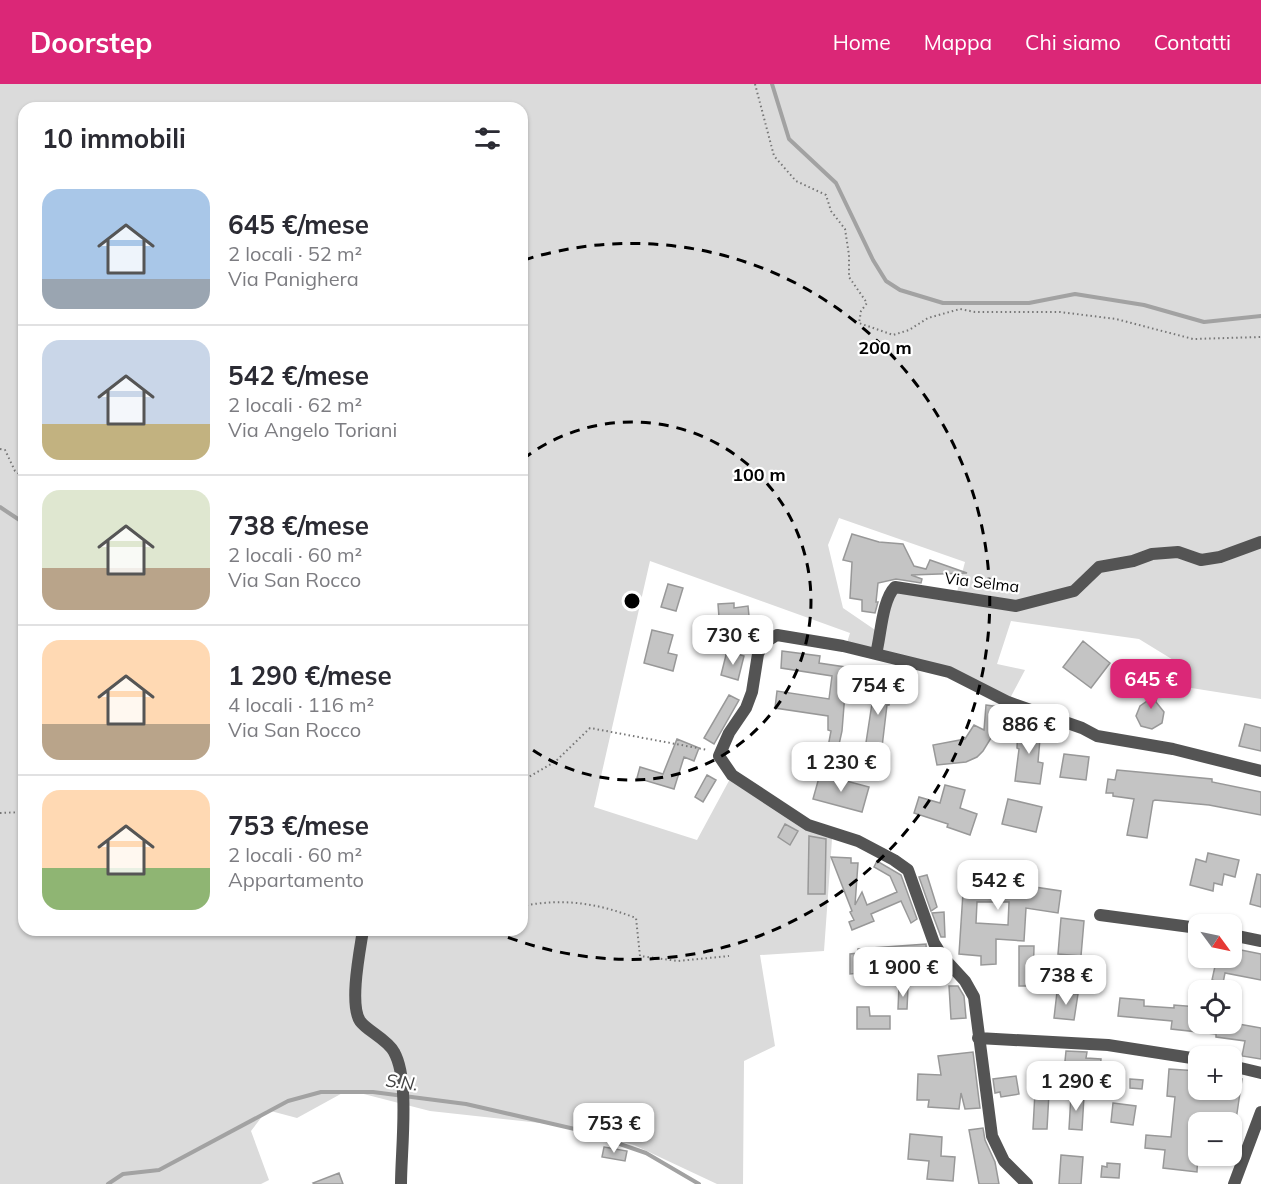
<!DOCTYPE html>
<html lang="it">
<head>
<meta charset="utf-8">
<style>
  :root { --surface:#fff; --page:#f2f2f3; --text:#2b2b33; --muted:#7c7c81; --line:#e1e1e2; --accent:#db2777 }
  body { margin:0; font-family:Mulish,sans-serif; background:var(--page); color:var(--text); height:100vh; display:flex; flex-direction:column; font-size:22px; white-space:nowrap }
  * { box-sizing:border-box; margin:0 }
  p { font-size:20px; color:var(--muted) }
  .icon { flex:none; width:33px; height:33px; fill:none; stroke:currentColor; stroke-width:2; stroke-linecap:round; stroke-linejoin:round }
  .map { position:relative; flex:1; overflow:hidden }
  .sheet { position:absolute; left:18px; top:18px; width:510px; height:834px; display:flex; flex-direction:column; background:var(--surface); border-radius:18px; box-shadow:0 2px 4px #0004 }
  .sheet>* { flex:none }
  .needle { width:39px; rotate:123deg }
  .fabs { position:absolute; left:1188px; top:830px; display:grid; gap:12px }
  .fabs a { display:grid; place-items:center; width:54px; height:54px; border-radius:12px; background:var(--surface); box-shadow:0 2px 4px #0004; font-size:30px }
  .price { position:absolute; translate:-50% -51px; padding:0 14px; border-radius:12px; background:#fff; color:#222; font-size:20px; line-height:39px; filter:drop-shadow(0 2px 3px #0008) }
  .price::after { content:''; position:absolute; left:50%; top:36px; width:18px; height:14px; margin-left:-9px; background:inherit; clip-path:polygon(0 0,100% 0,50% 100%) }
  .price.active { background:var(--accent); color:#fff }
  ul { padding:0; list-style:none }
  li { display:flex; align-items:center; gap:18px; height:150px; padding:0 24px }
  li+li { border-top:2px solid var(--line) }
  li span { display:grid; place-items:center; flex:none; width:168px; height:120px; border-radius:18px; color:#555 }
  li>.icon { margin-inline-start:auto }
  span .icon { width:72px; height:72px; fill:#fffc; stroke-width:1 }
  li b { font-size:26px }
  h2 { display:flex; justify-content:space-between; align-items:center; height:72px; padding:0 24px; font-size:26px }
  header { display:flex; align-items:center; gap:36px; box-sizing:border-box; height:84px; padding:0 30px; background:var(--accent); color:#fff }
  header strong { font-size:28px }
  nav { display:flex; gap:33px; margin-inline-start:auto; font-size:21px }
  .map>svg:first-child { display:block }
  .green { fill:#dbdbdb; fill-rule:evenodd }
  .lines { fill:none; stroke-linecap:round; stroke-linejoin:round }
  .stream { stroke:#a2a2a2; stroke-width:4 }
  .building { fill:#c4c4c4; stroke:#989898; stroke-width:1.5; fill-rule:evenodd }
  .path { stroke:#767676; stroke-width:2; stroke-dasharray:1.5 3; stroke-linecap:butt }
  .minor { stroke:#545454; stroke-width:12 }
  .ring { fill:none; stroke:#000; stroke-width:3; stroke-dasharray:10 8 }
  .labels { text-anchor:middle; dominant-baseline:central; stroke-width:4.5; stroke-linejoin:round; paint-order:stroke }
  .street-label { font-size:16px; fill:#000; stroke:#fff }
  .water-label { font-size:18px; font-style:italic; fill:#434343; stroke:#fff }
  .centre { fill:#000; stroke:#fff; stroke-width:3 }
  .ring-label { font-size:18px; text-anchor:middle; font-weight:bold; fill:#000; stroke:#fff; stroke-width:4.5; stroke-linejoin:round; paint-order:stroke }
</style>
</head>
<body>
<header>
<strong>Doorstep</strong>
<nav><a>Home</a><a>Mappa</a><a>Chi siamo</a><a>Contatti</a></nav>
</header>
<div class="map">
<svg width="1261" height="1100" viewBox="0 0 1261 1100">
  <rect width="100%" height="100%" fill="#fff"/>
  <path class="green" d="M 0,0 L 1261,0 L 1261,615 L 1185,603 L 1188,585 L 1139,555 L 1011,537 L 997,580 L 1025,586 L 1008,618 L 951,588 L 846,562 L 850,549 L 650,477 L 594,723 L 697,756 L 731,693 L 832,755 L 824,867 L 760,871 L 775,962 L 744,977 L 743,1100 L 717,1100 L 634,1061 L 559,1041 L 430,1027 L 348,1006 L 297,1034 L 267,1026 L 251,1047 L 269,1096 L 261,1100 L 0,1100 ZM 24,24 L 522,24 L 522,846 L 24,846 ZM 839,434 L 965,478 L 956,512 L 895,503 L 881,550 L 843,524 L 828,461 Z"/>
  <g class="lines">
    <path class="stream" d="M 772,0 L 789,55 L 836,99 L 873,176 L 886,197 L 900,206 L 943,219 L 1029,219 L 1075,210 L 1144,221 L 1204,238 L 1261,232
      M 0,423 L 24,439
      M 108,1100 L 123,1090 L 159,1086 L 288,1017 L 321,1008 L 373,1008 L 466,1020 L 579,1046 L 646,1069 L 699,1100"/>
  </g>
  <path class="building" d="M 852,450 L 879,458 L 903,460 L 914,482 L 926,485 L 930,476 L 967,489 L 911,491 L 922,495 L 921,499 L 896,495 L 878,499 L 876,518 L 878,518 L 875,529 L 862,527 L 862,516 L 850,514 L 852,478 L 843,476 Z
    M 668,500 L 683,504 L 676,527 L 661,523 Z
    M 734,519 L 734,524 L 748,522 L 750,542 L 720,547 L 718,520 Z
    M 652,546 L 673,551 L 668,569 L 677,571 L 673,587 L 644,579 Z
    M 1083,557 L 1110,579 L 1091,604 L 1063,583 Z
    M 727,567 L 744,572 L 738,596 L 721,591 Z
    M 782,567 L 820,572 L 819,579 L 852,584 L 849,609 L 845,609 L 842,647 L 838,665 L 828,663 L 831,647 L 828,646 L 828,632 L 775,624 L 777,607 L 829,615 L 832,592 L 781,584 Z
    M 877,587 L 895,590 L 889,621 L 887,621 L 882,663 L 880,663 L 878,677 L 860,675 L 862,665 L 865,665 Z
    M 1150,599 L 1159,600 L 1156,618 L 1164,628 L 1162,639 L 1152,645 L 1141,642 L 1136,632 L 1140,622 L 1147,617 Z
    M 729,611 L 739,616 L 714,660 L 704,654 Z
    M 986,621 L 1000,623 L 999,641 L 983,667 L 977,673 L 966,678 L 937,681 L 933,661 L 965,655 L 974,641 L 984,646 Z
    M 1245,640 L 1261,644 L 1261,667 L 1239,662 Z
    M 1018,641 L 1041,643 L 1038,678 L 1043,679 L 1040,700 L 1015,697 L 1019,665 L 1017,664 Z
    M 677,655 L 699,664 L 694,677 L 684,673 L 674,705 L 637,694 L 640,683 L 663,690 Z
    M 1064,670 L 1089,673 L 1086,696 L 1060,693 Z
    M 1117,686 L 1212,695 L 1212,698 L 1261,708 L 1261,731 L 1209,721 L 1155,716 L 1153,717 L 1147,754 L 1127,751 L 1134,715 L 1113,712 L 1113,709 L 1106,709 L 1108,695 L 1115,696 Z
    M 820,690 L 869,703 L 862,728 L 813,715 Z
    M 707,691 L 716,696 L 703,718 L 695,713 Z
    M 945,701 L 965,706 L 960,724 L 977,730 L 970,751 L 947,743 L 948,740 L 914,729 L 919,713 L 940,719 Z
    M 1008,715 L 1042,723 L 1036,748 L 1002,740 Z
    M 785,740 L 798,747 L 790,761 L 778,753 Z
    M 809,752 L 826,755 L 825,810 L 808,810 Z
    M 1208,769 L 1239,776 L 1235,793 L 1224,790 L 1222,801 L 1214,799 L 1213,807 L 1190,801 L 1196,775 L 1206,778 Z
    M 831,773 L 851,774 L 851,779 L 858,779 L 855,821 L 862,808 L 867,821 L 897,808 L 890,792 L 874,783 L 877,777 L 901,791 L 917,835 L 911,839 L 901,817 L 871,830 L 874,837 L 852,846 L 849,838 L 854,836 L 850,828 L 852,827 Z
    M 965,778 L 980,779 L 979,793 L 1035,794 L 1035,803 L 1061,807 L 1058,829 L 1026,824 L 1024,857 L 996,855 L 996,880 L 981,881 L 981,872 L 959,870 ZM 977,818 L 1009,818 L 1008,841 L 976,839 Z
    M 1257,790 L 1261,791 L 1261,823 L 1250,820 Z
    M 927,791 L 937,823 L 931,827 L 919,793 Z
    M 944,828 L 945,853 L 941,853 L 932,829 Z
    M 1061,834 L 1084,837 L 1081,872 L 1058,870 Z
    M 926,860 L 927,879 L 914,881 L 914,884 L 898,886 L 898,882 L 869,883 L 869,888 L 850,890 L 850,870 L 858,869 L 858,865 Z
    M 1019,862 L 1034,862 L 1033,902 L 1019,902 Z
    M 1241,866 L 1261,870 L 1261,896 L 1225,889 L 1223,899 L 1212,896 L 1217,873 L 1239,873 Z
    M 899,902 L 908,903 L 907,925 L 898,925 Z
    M 949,902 L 958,902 L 964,912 L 966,934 L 951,935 Z
    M 1057,908 L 1078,910 L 1074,936 L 1054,934 Z
    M 1120,914 L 1144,916 L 1144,922 L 1174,924 L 1174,921 L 1198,923 L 1198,939 L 1233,939 L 1261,944 L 1261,975 L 1242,972 L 1245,957 L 1216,953 L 1216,950 L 1171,945 L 1172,937 L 1118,932 Z
    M 857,923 L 869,923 L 870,932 L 890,932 L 890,945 L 857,945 Z
    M 1066,967 L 1087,968 L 1086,974 L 1101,975 L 1098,1010 L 1085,1008 L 1088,989 L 1064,987 Z
    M 973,968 L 980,1024 L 965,1025 L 961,1009 L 959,1025 L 928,1023 L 929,1016 L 917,1016 L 918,990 L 941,991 L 938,972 Z
    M 1169,985 L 1198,987 L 1196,1005 L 1232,1005 L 1232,994 L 1242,995 L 1236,1036 L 1195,1030 L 1192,1064 L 1198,1065 L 1197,1088 L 1163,1084 L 1165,1066 L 1145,1064 L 1146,1051 L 1171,1053 L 1175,1013 L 1167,1012 Z
    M 1016,992 L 1019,1010 L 1001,1013 L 1000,1008 L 995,1009 L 993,995 Z
    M 1130,995 L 1143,996 L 1142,1005 L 1130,1004 Z
    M 1035,1008 L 1049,1009 L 1047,1045 L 1033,1045 Z
    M 1071,1011 L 1084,1012 L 1082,1046 L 1069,1045 Z
    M 1113,1019 L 1136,1022 L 1133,1041 L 1111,1038 Z
    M 983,1044 L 985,1056 L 995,1078 L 999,1100 L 979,1100 L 969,1046 Z
    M 910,1050 L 942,1053 L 941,1072 L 955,1073 L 953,1097 L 927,1095 L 929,1077 L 908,1075 Z
    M 604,1063 L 627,1067 L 625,1077 L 602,1073 Z
    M 1061,1071 L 1083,1073 L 1081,1100 L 1059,1100 Z
    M 1107,1079 L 1120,1080 L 1119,1094 L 1101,1093 L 1102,1082 L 1107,1083 Z
    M 339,1089 L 343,1100 L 314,1100 L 313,1099 Z"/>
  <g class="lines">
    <path class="path" d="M 755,0 L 774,72 L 796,97 L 826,111 L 831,127 L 845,145 L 849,171 L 849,193 L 867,219 L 861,227 L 859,239 L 893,251 L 909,246 L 928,234 L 960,225 L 975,228 L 1060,228 L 1116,235 L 1193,255 L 1261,253
      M 0,365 L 5,366 L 15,387 L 24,393
      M 522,697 L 556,677 L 590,644 L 708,666
      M 0,729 L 24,728
      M 522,822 C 564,814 597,819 636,834 L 640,872 L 678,877 L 729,872"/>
    <path class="minor" d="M 876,570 C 881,551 882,516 895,503 L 1016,522 L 1074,507 L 1099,483 L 1133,477 L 1152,470 L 1178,468 L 1201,476 L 1220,473 L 1261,458
      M 1100,831 L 1198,844
      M 363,846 C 360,866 349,920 360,937 C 367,947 387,955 394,968 C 410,996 401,1066 401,1100
      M 1232,851 L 1261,857
      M 978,954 L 1108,961 L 1198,975
      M 1232,982 L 1261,989
      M 1027,1100 L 1004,1077 L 992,1052 L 974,913 L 965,897 L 942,872 L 934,859 L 908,786 L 894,776 L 858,757 L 808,741 L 732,691 L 719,672 L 729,649 L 746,624 L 752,608 L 758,570 L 764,559 L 777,551 L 843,562 L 949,588 L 1008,618 L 1082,644 L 1097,652 L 1173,665 L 1261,687
      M 1234,1100 L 1261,1028"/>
  </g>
  <g class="ring">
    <path d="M523 375A179 179 0 1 1 523 659"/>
    <path d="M524 176A358 358 0 1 1 492 847"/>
  </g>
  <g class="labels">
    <g class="street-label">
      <text transform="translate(982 498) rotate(7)">Via Selma</text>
    </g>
    <g class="water-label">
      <text transform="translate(402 998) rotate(8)">S.N.</text>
    </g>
  </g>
  <circle cx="632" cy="517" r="9" class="centre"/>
  <g class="ring-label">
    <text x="885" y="270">200 m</text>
    <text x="759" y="397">100 m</text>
  </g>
</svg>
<div class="fabs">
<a><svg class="needle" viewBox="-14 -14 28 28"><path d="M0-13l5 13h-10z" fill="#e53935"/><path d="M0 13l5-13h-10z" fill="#7c7c81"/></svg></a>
<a><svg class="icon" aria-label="locate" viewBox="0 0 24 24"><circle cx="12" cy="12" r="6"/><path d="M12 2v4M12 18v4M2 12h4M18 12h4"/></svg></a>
<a>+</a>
<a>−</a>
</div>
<b class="price" style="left:733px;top:582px">730 €</b>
<b class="price active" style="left:1151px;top:626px">645 €</b>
<b class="price" style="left:878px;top:632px">754 €</b>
<b class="price" style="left:1029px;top:671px">886 €</b>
<b class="price" style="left:841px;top:709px">1 230 €</b>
<b class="price" style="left:998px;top:827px">542 €</b>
<b class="price" style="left:903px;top:914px">1 900 €</b>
<b class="price" style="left:1066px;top:922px">738 €</b>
<b class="price" style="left:1076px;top:1028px">1 290 €</b>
<b class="price" style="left:614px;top:1070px">753 €</b>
<section class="sheet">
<h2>10 immobili<svg class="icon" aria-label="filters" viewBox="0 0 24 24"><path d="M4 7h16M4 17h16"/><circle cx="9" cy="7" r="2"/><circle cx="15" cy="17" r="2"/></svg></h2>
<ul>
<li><span style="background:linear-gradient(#a9c7e8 75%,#9aa5b1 0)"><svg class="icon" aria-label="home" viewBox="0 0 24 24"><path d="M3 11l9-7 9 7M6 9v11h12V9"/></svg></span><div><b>645 €/mese</b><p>2 locali · 52 m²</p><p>Via Panighera</p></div></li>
<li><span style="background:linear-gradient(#c9d6e8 70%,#c2b280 0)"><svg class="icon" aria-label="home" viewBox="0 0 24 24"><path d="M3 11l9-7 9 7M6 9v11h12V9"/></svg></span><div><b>542 €/mese</b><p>2 locali · 62 m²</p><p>Via Angelo Toriani</p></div></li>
<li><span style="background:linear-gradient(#dfe7d0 65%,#b9a48a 0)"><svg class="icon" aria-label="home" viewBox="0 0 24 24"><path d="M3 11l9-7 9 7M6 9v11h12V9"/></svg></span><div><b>738 €/mese</b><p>2 locali · 60 m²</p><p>Via San Rocco</p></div></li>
<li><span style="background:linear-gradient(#ffd9b3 70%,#b9a48a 0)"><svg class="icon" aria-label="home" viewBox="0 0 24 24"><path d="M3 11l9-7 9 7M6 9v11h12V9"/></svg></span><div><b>1 290 €/mese</b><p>4 locali · 116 m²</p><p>Via San Rocco</p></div></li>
<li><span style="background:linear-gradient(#ffd9b3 65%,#8fb573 0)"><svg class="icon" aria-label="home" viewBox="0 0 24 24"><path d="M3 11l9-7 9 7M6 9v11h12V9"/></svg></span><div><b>753 €/mese</b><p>2 locali · 60 m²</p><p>Appartamento</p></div></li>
</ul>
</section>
</div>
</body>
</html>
